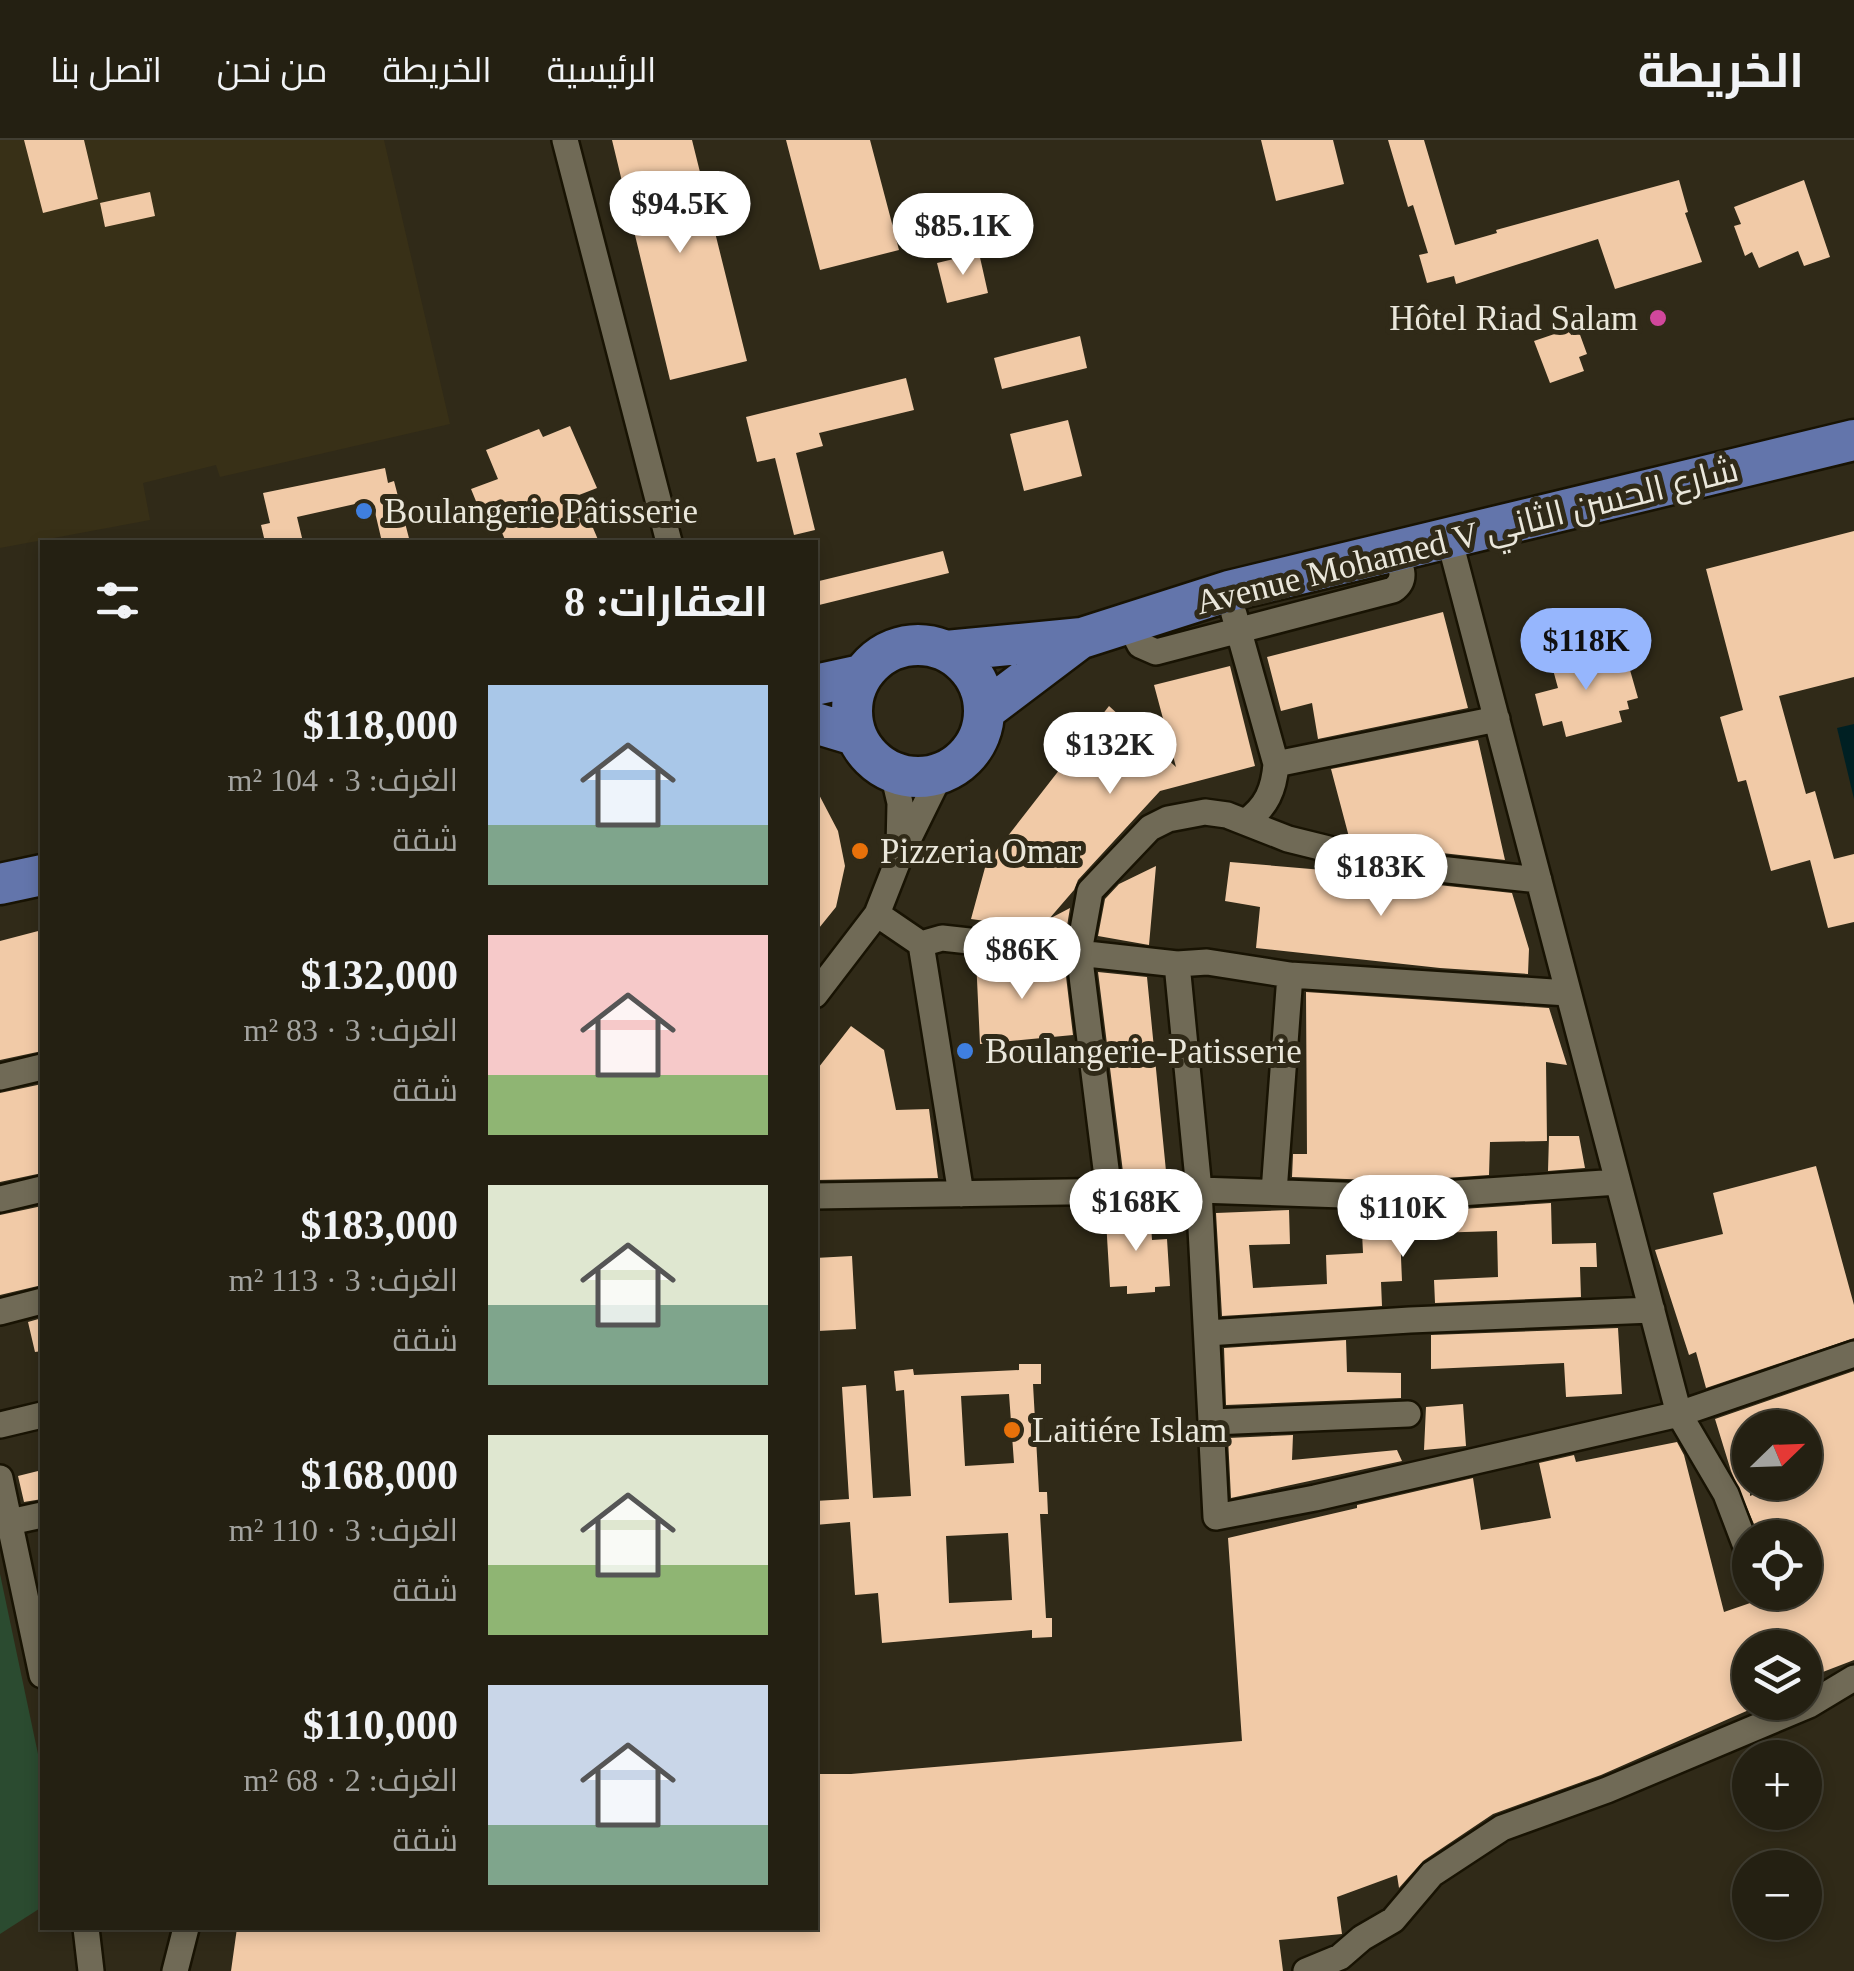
<!DOCTYPE html>
<html lang="ar">
<head>
<meta charset="utf-8">
<style>
  :root { --surface:#242012; --page:#2c281b; --text:#f1f3f6; --muted:#a3a39f; --line:#413e32; --accent:#96b6fd }
  body { margin:0; font-family:"Times New Roman",Cairo,serif; background:var(--page); color:var(--text); direction:rtl; height:100vh; display:flex; flex-direction:column; font-size:38px; white-space:nowrap }
  * { box-sizing:border-box; margin:0 }
  p { font-size:32px; color:var(--muted) }
  .icon { flex:none; width:55px; height:55px; fill:none; stroke:currentColor; stroke-width:2; stroke-linecap:round; stroke-linejoin:round }
  .map { position:relative; flex:1; overflow:hidden; direction:ltr }
  .panel { position:absolute; left:40px; top:400px; width:778px; height:1390px; display:flex; flex-direction:column; background:var(--surface); border-radius:0px; box-shadow:0 5px 15px #0003,0 0 0 2px var(--line); direction:rtl }
  .panel>* { flex:none }
  .needle { width:65px; rotate:67deg }
  .tools { position:absolute; left:1732px; top:1270px; display:grid; gap:20px }
  .tools a { display:grid; place-items:center; width:90px; height:90px; border-radius:50%; background:var(--surface); box-shadow:0 5px 15px #0003,0 0 0 2px var(--line); font-size:50px }
  .price { position:absolute; translate:-50% -85px; padding:0 22px; border-radius:35px; background:#fff; color:#222; font-size:32px; line-height:65px; filter:drop-shadow(0 2px 5px #0008) }
  .price::after { content:''; position:absolute; left:50%; top:60px; width:30px; height:22px; margin-left:-15px; background:inherit; clip-path:polygon(0 0,100% 0,50% 100%) }
  .price.selected { background:var(--accent); color:#111 }
  ul { padding:0; list-style:none }
  li { display:flex; align-items:center; gap:30px; height:250px; padding:0 50px }
  li span { display:grid; place-items:center; flex:none; width:280px; height:200px; border-radius:0px; color:#555 }
  li>.icon { margin-inline-start:auto }
  span .icon { width:120px; height:120px; fill:#fffc; stroke-width:1 }
  li b { font-size:42px }
  h2 { display:flex; justify-content:space-between; align-items:center; height:120px; padding:0 50px; font-size:42px }
  header { display:flex; align-items:center; gap:60px; box-sizing:border-box; height:140px; padding:0 50px; background:var(--surface); border-bottom:2px solid var(--line) }
  header strong { font-size:48px }
  nav { display:flex; gap:55px; margin-inline-start:auto; font-size:35px }
  .map>svg:first-child { display:block }
  .built { fill:#383017 }
  .green { fill:#2b4b30 }
  .water { fill:#002023 }
  .building { fill:#f1caa7; fill-rule:evenodd }
  .lines { fill:none; stroke-linecap:round; stroke-linejoin:round }
  .minor-casing { stroke:#181303; stroke-width:30 }
  .primary-casing { stroke:#181303; stroke-width:45 }
  .minor { stroke:#706a56; stroke-width:25 }
  .primary { stroke:#6375ab; stroke-width:40 }
  .hotel-dot { fill:#d1479c; stroke:#302a18; stroke-width:4 }
  .shop-dot { fill:#3f7fe0; stroke:#302a18; stroke-width:4 }
  .food-dot { fill:#e8710a; stroke:#302a18; stroke-width:4 }
  .labels { text-anchor:middle; dominant-baseline:central; stroke-width:10; stroke-linejoin:round; paint-order:stroke }
  .poi-label { font-size:35px; fill:#eae7db; stroke:#302a18; text-anchor:start }
  .street-label { font-size:35px; fill:#eae7db; stroke:#302a18 }
</style>
</head>
<body>
<header>
<strong>الخريطة</strong>
<nav><a>الرئيسية</a><a>الخريطة</a><a>من نحن</a><a>اتصل بنا</a></nav>
</header>
<div class="map">
<svg width="1854" height="1831" viewBox="0 0 1854 1831">
  <rect width="100%" height="100%" fill="#302a18"/>
  <path class="built" d="M 0,0 L 384,0 L 450,284 L 220,337 L 216,325 L 143,343 L 150,380 L 0,408 Z"/>
  <path class="green" d="M 0,1434 L 42,1633 L 42,1767 L 0,1794 Z"/>
  <path class="water" d="M 1854,584 L 1854,659 L 1837,588 Z"/>
  <path class="building" d="M 24,0 L 84,0 L 98,59 L 43,73 Z
    M 612,0 L 692,0 L 747,221 L 670,240 Z
    M 786,0 L 870,0 L 899,110 L 820,130 Z
    M 1261,0 L 1333,0 L 1344,44 L 1276,61 Z
    M 1388,0 L 1424,0 L 1455,105 L 1497,93 L 1496,90 L 1679,40 L 1688,72 L 1685,73 L 1702,122 L 1615,149 L 1598,99 L 1456,144 L 1454,136 L 1427,143 L 1419,115 L 1428,113 L 1413,65 L 1408,67 Z
    M 1804,40 L 1830,117 L 1804,126 L 1798,111 L 1759,128 L 1752,112 L 1745,116 L 1734,86 L 1741,84 L 1734,67 Z
    M 150,52 L 155,76 L 105,87 L 100,63 Z
    M 979,113 L 988,153 L 947,163 L 937,123 Z
    M 1569,189 L 1571,195 L 1579,192 L 1587,214 L 1579,217 L 1584,231 L 1550,243 L 1534,201 Z
    M 1080,196 L 1087,228 L 1002,249 L 994,218 Z
    M 906,238 L 914,270 L 819,293 L 823,306 L 796,313 L 815,390 L 794,395 L 775,318 L 757,322 L 746,277 Z
    M 1068,280 L 1082,336 L 1024,351 L 1010,294 Z
    M 570,286 L 597,348 L 579,355 L 599,402 L 506,402 L 491,367 L 480,371 L 471,349 L 498,339 L 486,310 L 539,289 L 543,297 Z
    M 385,328 L 388,343 L 394,341 L 410,402 L 382,402 L 374,368 L 366,371 L 364,362 L 297,377 L 303,402 L 265,402 L 261,385 L 270,383 L 263,353 Z
    M 1854,391 L 1854,537 L 1779,556 L 1806,654 L 1815,651 L 1834,719 L 1854,714 L 1854,782 L 1828,788 L 1810,720 L 1771,731 L 1746,640 L 1738,642 L 1720,577 L 1743,570 L 1706,429 Z
    M 943,411 L 949,433 L 815,466 L 815,442 Z
    M 1443,472 L 1468,568 L 1318,599 L 1312,563 L 1281,571 L 1267,517 Z
    M 1570,509 L 1574,524 L 1614,514 L 1617,526 L 1628,523 L 1638,558 L 1627,561 L 1629,569 L 1619,571 L 1622,582 L 1566,597 L 1562,581 L 1543,586 L 1535,554 L 1558,548 L 1549,515 Z
    M 1230,526 L 1255,626 L 1160,651 L 1078,740 L 1074,750 L 1049,779 L 1070,768 L 1066,792 L 971,779 L 986,724 L 1109,566 L 1176,627 L 1154,545 Z
    M 1478,600 L 1505,720 L 1388,707 L 1349,697 L 1331,629 Z
    M 815,647 L 838,691 L 845,726 L 836,767 L 815,793 Z
    M 1230,722 L 1358,733 L 1383,739 L 1512,753 L 1529,809 L 1528,834 L 1440,828 L 1256,808 L 1260,767 L 1225,761 Z
    M 1156,726 L 1149,805 L 1098,796 L 1105,759 L 1119,744 Z
    M 42,790 L 42,911 L 0,920 L 0,801 Z
    M 976,818 L 1065,828 L 1073,895 L 980,904 Z
    M 1098,832 L 1147,837 L 1166,1031 L 1123,1032 Z
    M 1306,852 L 1549,868 L 1567,925 L 1546,922 L 1547,1001 L 1490,1002 L 1489,1035 L 1401,1041 L 1292,1037 L 1293,1014 L 1307,1014 Z
    M 851,886 L 884,910 L 896,970 L 929,969 L 938,1038 L 815,1040 L 815,932 Z
    M 42,944 L 42,1033 L 0,1042 L 0,953 Z
    M 1549,996 L 1579,996 L 1585,1028 L 1548,1031 Z
    M 1816,1026 L 1854,1165 L 1854,1198 L 1706,1248 L 1696,1212 L 1689,1215 L 1655,1110 L 1723,1094 L 1713,1053 Z
    M 1551,1063 L 1552,1104 L 1596,1103 L 1597,1127 L 1580,1127 L 1581,1157 L 1435,1163 L 1434,1140 L 1498,1137 L 1497,1091 L 1400,1094 L 1402,1141 L 1381,1142 L 1382,1166 L 1222,1176 L 1216,1073 L 1289,1070 L 1290,1104 L 1249,1105 L 1253,1148 L 1327,1144 L 1326,1115 L 1363,1113 L 1361,1072 L 1402,1073 Z
    M 42,1066 L 42,1145 L 0,1155 L 0,1075 Z
    M 1150,1070 L 1152,1100 L 1167,1099 L 1170,1146 L 1155,1147 L 1155,1152 L 1127,1154 L 1127,1146 L 1110,1147 L 1106,1080 L 1123,1079 L 1122,1072 Z
    M 852,1116 L 856,1189 L 818,1191 L 815,1118 Z
    M 42,1178 L 42,1211 L 35,1212 L 28,1182 Z
    M 1618,1188 L 1622,1254 L 1566,1257 L 1564,1223 L 1431,1229 L 1431,1195 Z
    M 1346,1200 L 1347,1232 L 1401,1233 L 1401,1258 L 1226,1265 L 1224,1208 Z
    M 1019,1224 L 1041,1224 L 1041,1244 L 1033,1244 L 1039,1352 L 1047,1352 L 1048,1374 L 1040,1374 L 1046,1478 L 1052,1478 L 1052,1497 L 1032,1498 L 1032,1490 L 882,1503 L 878,1453 L 855,1455 L 850,1382 L 815,1385 L 815,1361 L 849,1359 L 842,1247 L 866,1245 L 873,1358 L 911,1356 L 904,1250 L 896,1251 L 894,1231 L 913,1229 L 914,1235 L 1019,1230 ZM 1009,1254 L 1014,1323 L 965,1326 L 961,1256 ZM 1008,1393 L 1012,1460 L 949,1463 L 946,1396 Z
    M 1854,1231 L 1854,1520 L 1815,1535 L 1805,1508 L 1750,1508 L 1750,1561 L 1745,1562 L 1767,1562 L 1601,1635 L 1493,1674 L 1423,1721 L 1399,1748 L 1397,1735 L 1337,1757 L 1342,1794 L 1279,1800 L 1283,1831 L 231,1831 L 237,1788 L 815,1788 L 815,1634 L 851,1634 L 1242,1601 L 1228,1398 L 1357,1368 L 1357,1365 L 1473,1338 L 1481,1390 L 1551,1378 L 1539,1323 L 1574,1315 L 1576,1322 L 1677,1302 L 1684,1315 L 1724,1472 L 1782,1452 L 1805,1452 L 1805,1398 L 1760,1398 L 1731,1331 L 1715,1279 ZM 1750,1288 L 1805,1288 L 1805,1342 L 1784,1342 L 1750,1356 Z
    M 1463,1264 L 1466,1306 L 1424,1310 L 1426,1267 Z
    M 1293,1295 L 1292,1320 L 1397,1310 L 1402,1321 L 1231,1358 L 1228,1298 Z
    M 42,1330 L 42,1359 L 24,1362 L 18,1336 Z"/>
  <g class="lines">
    <defs>
      <path id="minor" d="M 565,0 L 669,402
        M 1449,398 L 1679,1274 L 1726,1354 L 1750,1417
        M 1234,474 L 1276,624 C 1274,649 1267,667 1245,682
        M 1128,482 L 1140,505 L 1156,512 L 1393,450 C 1409,439 1400,425 1394,411
        M 1276,624 L 1497,579
        M 893,633 L 900,663 L 899,708
        M 877,774 L 921,804 L 942,798 L 1177,824 L 1207,822 L 1290,835 L 1568,853
        M 921,804 L 961,1054
        M 1177,824 L 1199,1050 L 1216,1377 L 1315,1358 L 1679,1274 L 1854,1214
        M 815,855 L 877,774 L 899,718 L 940,635
        M 0,937 L 42,927
        M 1274,1052 L 1290,835
        M 1109,1053 L 1079,812 L 1090,751 L 1150,688 L 1168,679 L 1205,672 L 1227,675 L 1288,699 L 1385,723 L 1539,740
        M 815,1056 L 1199,1050 L 1401,1057 L 1618,1042
        M 0,1059 L 42,1049
        M 0,1172 L 42,1161
        M 1207,1193 L 1410,1180 L 1652,1170
        M 1212,1282 L 1408,1274
        M 0,1285 L 42,1275
        M 0,1338 L 42,1535
        M 10,1382 L 42,1375
        M 86,1788 L 91,1831
        M 175,1831 L 186,1788
        M 1306,1831 L 1340,1817 L 1362,1798 L 1393,1780 L 1432,1734 L 1502,1688 L 1607,1650 L 1809,1565 L 1854,1538"/>
      <path id="primary" d="M852 571a66 66 0 1 1 132 0a66 66 0 1 1-132 0Z
        M 946,511 L 1082,498 L 1229,451 L 1854,300
        M 815,545 L 861,535
        M 984,571 L 1078,500
        M 815,583 L 855,595
        M 0,744 L 42,735"/>
    </defs>
    <use href="#minor" class="minor-casing"/>
    <use href="#primary" class="primary-casing"/>
    <use href="#minor" class="minor"/>
    <use href="#primary" class="primary"/>
  </g>
  <circle class="hotel-dot" cx="1658" cy="178" r="10"/>
  <g class="shop-dot">
    <circle cx="364" cy="371" r="10"/>
    <circle cx="965" cy="911" r="10"/>
  </g>
  <g class="food-dot">
    <circle cx="860" cy="711" r="10"/>
    <circle cx="1012" cy="1290" r="10"/>
  </g>
  <g class="labels">
    <g class="poi-label">
      <text x="1638" y="178" text-anchor="end">Hôtel Riad Salam</text>
      <text x="384" y="371">Boulangerie Pâtisserie</text>
      <text x="880" y="711">Pizzeria Omar</text>
      <text x="985" y="911">Boulangerie-Patisserie</text>
      <text x="1032" y="1290">Laitiére Islam</text>
    </g>
    <g class="street-label">
      <text transform="translate(1467 396) rotate(-14)">Avenue Mohamed V شارع الحسن الثاني</text>
    </g>
  </g>
</svg>
<div class="tools">
<a><svg class="needle" viewBox="-14 -14 28 28"><path d="M0-13l5 13h-10z" fill="#e53935"/><path d="M0 13l5-13h-10z" fill="#a3a39f"/></svg></a>
<a><svg class="icon" aria-label="locate" viewBox="0 0 24 24"><circle cx="12" cy="12" r="6"/><path d="M12 2v4M12 18v4M2 12h4M18 12h4"/></svg></a>
<a><svg class="icon" aria-label="layers" viewBox="0 0 24 24"><path d="M12 4l9 5-9 5-9-5zM3 14l9 5 9-5"/></svg></a>
<a>+</a>
<a>−</a>
</div>
<b class="price" style="left:680px;top:116px">$94.5K</b>
<b class="price" style="left:963px;top:138px">$85.1K</b>
<b class="price selected" style="left:1586px;top:553px">$118K</b>
<b class="price" style="left:1110px;top:657px">$132K</b>
<b class="price" style="left:1381px;top:779px">$183K</b>
<b class="price" style="left:1022px;top:862px">$86K</b>
<b class="price" style="left:1136px;top:1114px">$168K</b>
<b class="price" style="left:1403px;top:1120px">$110K</b>
<section class="panel">
<h2>العقارات: 8<svg class="icon" aria-label="filters" viewBox="0 0 24 24"><path d="M4 7h16M4 17h16"/><circle cx="9" cy="7" r="2"/><circle cx="15" cy="17" r="2"/></svg></h2>
<ul>
<li><span style="background:linear-gradient(#a9c7e8 70%,#7fa58c 0)"><svg class="icon" aria-label="home" viewBox="0 0 24 24"><path d="M3 11l9-7 9 7M6 9v11h12V9"/></svg></span><div><b>$118,000</b><p>الغرف: 3 · 104 m²</p><p>شقة</p></div></li>
<li><span style="background:linear-gradient(#f6c9c9 70%,#8fb573 0)"><svg class="icon" aria-label="home" viewBox="0 0 24 24"><path d="M3 11l9-7 9 7M6 9v11h12V9"/></svg></span><div><b>$132,000</b><p>الغرف: 3 · 83 m²</p><p>شقة</p></div></li>
<li><span style="background:linear-gradient(#dfe7d0 60%,#7fa58c 0)"><svg class="icon" aria-label="home" viewBox="0 0 24 24"><path d="M3 11l9-7 9 7M6 9v11h12V9"/></svg></span><div><b>$183,000</b><p>الغرف: 3 · 113 m²</p><p>شقة</p></div></li>
<li><span style="background:linear-gradient(#dfe7d0 65%,#8fb573 0)"><svg class="icon" aria-label="home" viewBox="0 0 24 24"><path d="M3 11l9-7 9 7M6 9v11h12V9"/></svg></span><div><b>$168,000</b><p>الغرف: 3 · 110 m²</p><p>شقة</p></div></li>
<li><span style="background:linear-gradient(#c9d6e8 70%,#7fa58c 0)"><svg class="icon" aria-label="home" viewBox="0 0 24 24"><path d="M3 11l9-7 9 7M6 9v11h12V9"/></svg></span><div><b>$110,000</b><p>الغرف: 2 · 68 m²</p><p>شقة</p></div></li>
</ul>
</section>
</div>
</body>
</html>
